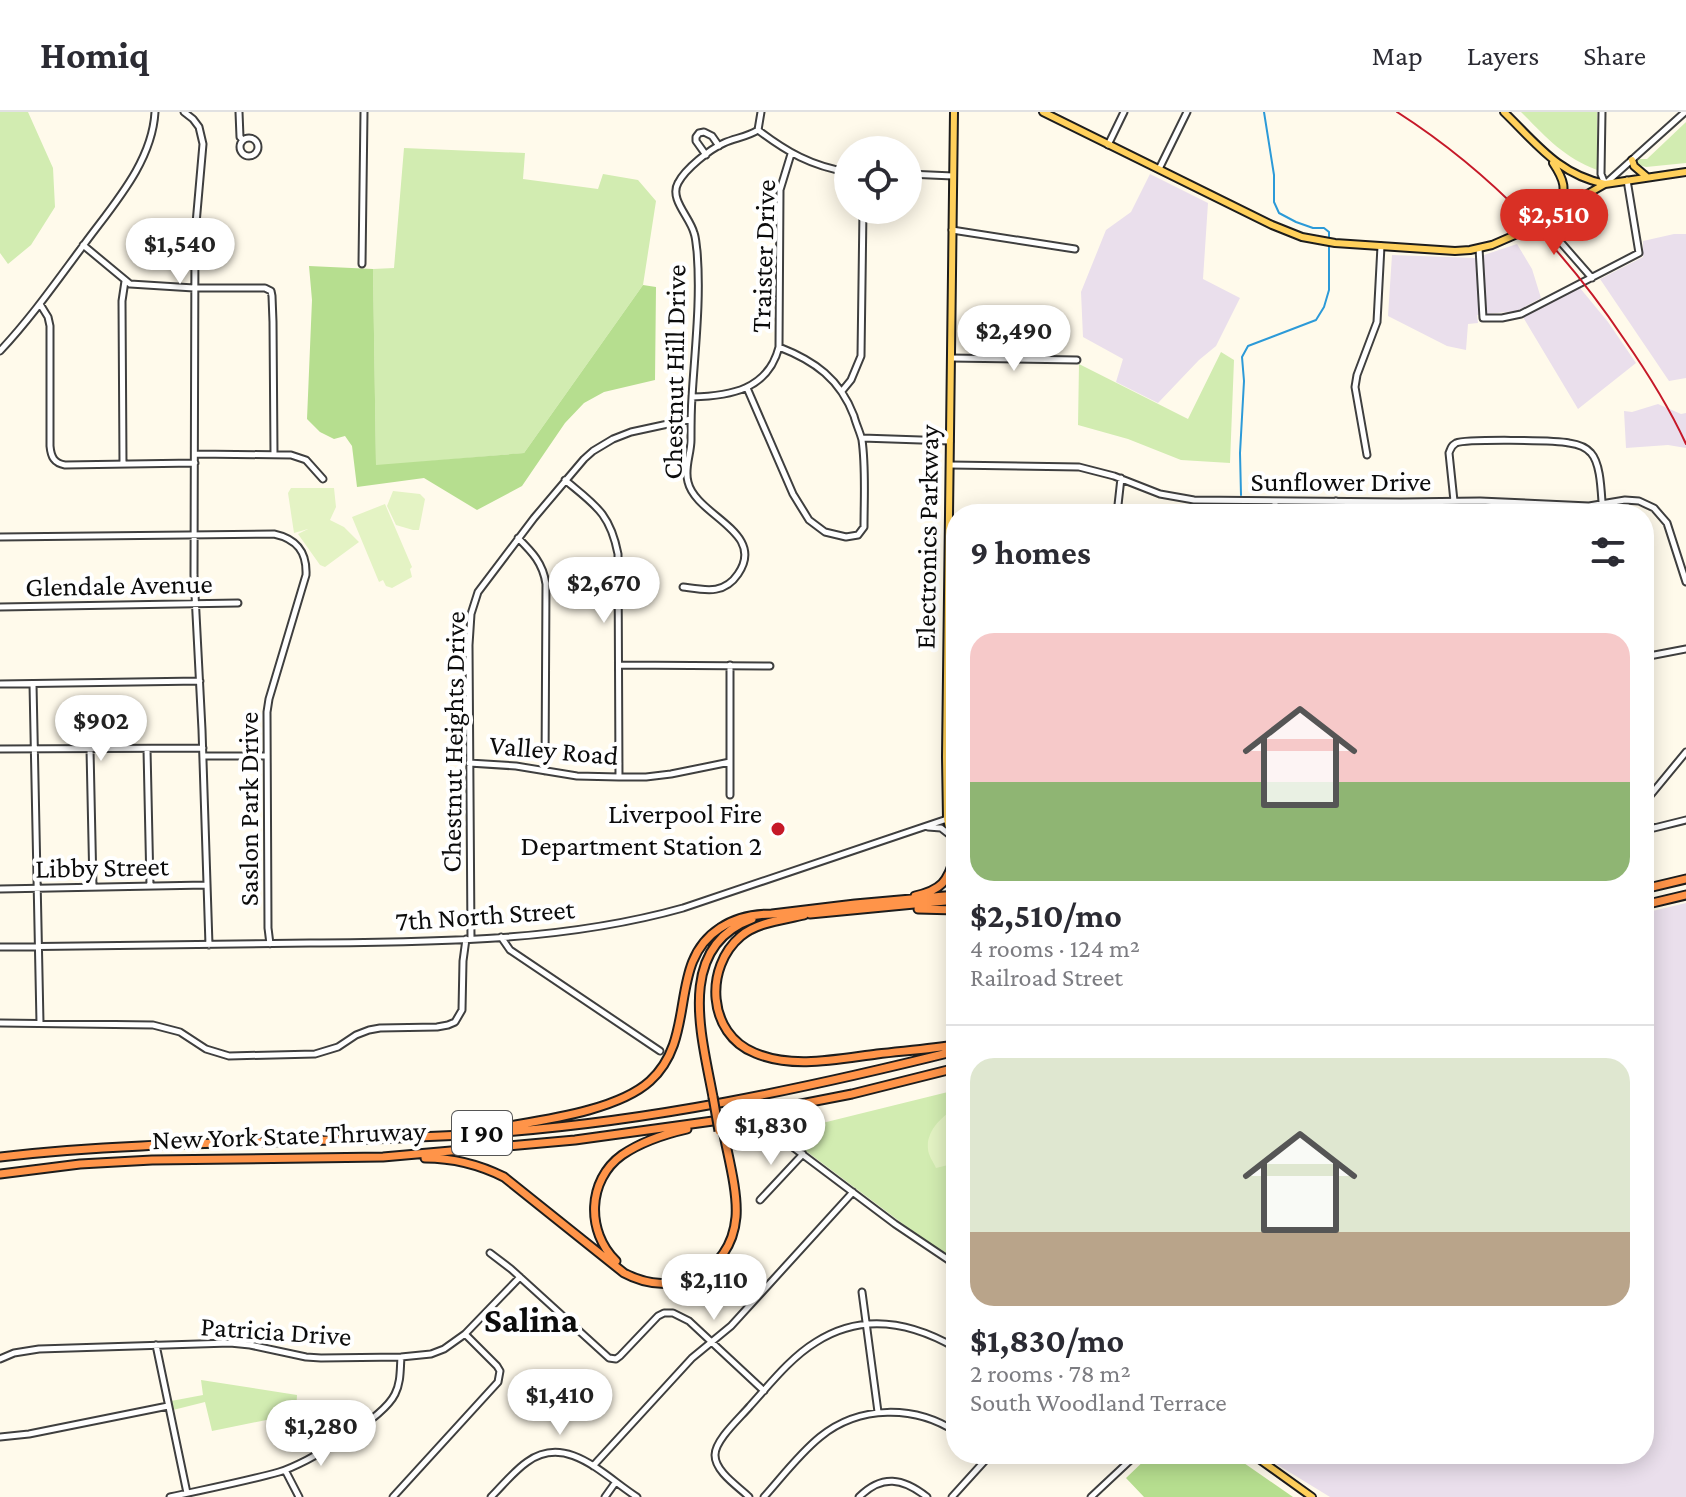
<!DOCTYPE html>
<html lang="en">
<head>
<meta charset="utf-8">
<style>
  :root { --surface:#fff; --page:#f7f7f7; --text:#2b2b33; --muted:#7c7c81; --line:#e1e1e2; --accent:#d93025 }
  body { margin:0; font-family:"Crimson Pro",serif; background:var(--page); color:var(--text); height:100vh; display:flex; flex-direction:column; font-size:30px; white-space:nowrap }
  * { box-sizing:border-box; margin:0 }
  p { font-size:26px; color:var(--muted) }
  .icon { flex:none; width:44px; height:44px; fill:none; stroke:currentColor; stroke-width:2; stroke-linecap:round; stroke-linejoin:round }
  .map { position:relative; flex:1; overflow:hidden }
  .side { position:absolute; left:946px; top:392px; width:708px; height:960px; display:flex; flex-direction:column; background:var(--surface); border-radius:32px; box-shadow:0 4px 20px #0003 }
  .side>* { flex:none }
  .buttons { position:absolute; left:834px; top:24px; display:grid; gap:16px }
  .buttons a { display:grid; place-items:center; width:88px; height:88px; border-radius:50%; background:var(--surface); box-shadow:0 4px 20px #0003; font-size:40px }
  .price { position:absolute; translate:-50% -68px; padding:0 18px; border-radius:28px; background:#fff; color:#222; font-size:26px; line-height:52px; filter:drop-shadow(0 2px 4px #0008) }
  .price::after { content:''; position:absolute; left:50%; top:48px; width:24px; height:18px; margin-left:-12px; background:inherit; clip-path:polygon(0 0,100% 0,50% 100%) }
  .price.active { background:var(--accent); color:#fff }
  ul { padding:0; list-style:none }
  li { display:grid; align-content:center; gap:16px; height:424px; padding:0 24px }
  li+li { border-top:2px solid var(--line) }
  li span { display:grid; place-items:center; height:248px; border-radius:24px; color:#555 }
  li>.icon { margin-inline-start:auto }
  span .icon { width:144px; height:144px; fill:#fffc; stroke-width:1 }
  li b { font-size:34px }
  h2 { display:flex; justify-content:space-between; align-items:center; height:96px; padding:0 24px; font-size:34px }
  header { display:flex; align-items:center; gap:48px; box-sizing:border-box; height:112px; padding:0 40px; background:var(--surface); border-bottom:2px solid var(--line) }
  header strong { font-size:38px }
  nav { display:flex; gap:44px; margin-inline-start:auto; font-size:28px }
  .map>svg:first-child { display:block }
  .industrial { fill:#eadfec }
  .green { fill:#d2ecb1 }
  .forest { fill:#b6de8f }
  .pitch { fill:#e4f3c4 }
  .lines { fill:none; stroke-linecap:round; stroke-linejoin:round }
  .stream { stroke:#2c9ad8; stroke-width:2 }
  .minor-casing { stroke:#3f3f3f; stroke-width:9 }
  .major-casing { stroke:#1d1d1d; stroke-width:10 }
  .highway-casing { stroke:#1d1d1d; stroke-width:11 }
  .minor { stroke:#fff; stroke-width:5 }
  .major { stroke:#ffd05b; stroke-width:6 }
  .highway { stroke:#ff9449; stroke-width:7 }
  .rail { stroke:#c61929; stroke-width:2 }
  .highway-bridge-casing { stroke:#1d1d1d; stroke-width:11; stroke-linecap:butt }
  .highway-bridge { stroke:#ff9449; stroke-width:7 }
  .poi-dot { fill:#c61929; stroke:#fff; stroke-width:3 }
  .labels { text-anchor:middle; dominant-baseline:central; stroke-width:8; stroke-linejoin:round; paint-order:stroke }
  .shield { fill:#fff; stroke:#555; stroke-width:2 }
  .shield-label { font-size:26px; font-weight:bold; fill:#0c0c0c }
  .street-label { font-size:28px; fill:#0c0c0c; stroke:#fff }
  .poi-label { font-size:28px; fill:#0c0c0c; stroke:#fff; text-anchor:end }
  .district-label { font-size:36px; font-weight:bold; fill:#0c0c0c; stroke:#fff }
</style>
</head>
<body>
<header>
<strong>Homiq</strong>
<nav><a>Map</a><a>Layers</a><a>Share</a></nav>
</header>
<div class="map">
<svg width="1686" height="1385" viewBox="0 0 1686 1385">
  <rect width="100%" height="100%" fill="#fffaeb"/>
  <path class="industrial" d="M 1150,62 L 1208,91 L 1203,167 L 1240,186 L 1216,234 L 1199,248 L 1158,291 L 1116,270 L 1123,247 L 1083,225 L 1081,180 L 1106,118 L 1131,100 Z
    M 1674,122 L 1686,122 L 1686,266 L 1669,269 L 1600,167 L 1643,145 L 1643,129 Z
    M 1517,132 L 1532,157 L 1541,186 L 1517,199 L 1477,203 L 1478,211 L 1468,212 L 1466,238 L 1447,234 L 1388,204 L 1392,143 L 1475,146 Z
    M 1580,176 L 1608,210 L 1636,251 L 1578,297 L 1523,205 Z
    M 1658,292 L 1681,302 L 1686,301 L 1686,336 L 1668,333 L 1626,336 L 1624,299 L 1632,300 Z
    M 1686,791 L 1686,1385 L 1330,1385 L 1273,1350 L 1264,1342 L 1644,1342 L 1644,801 Z"/>
  <path class="green" d="M 0,0 L 28,0 L 53,56 L 55,95 L 31,133 L 8,152 L 0,141 Z
    M 1521,0 L 1597,0 L 1597,58 C 1563,45 1546,25 1521,0 Z
    M 1686,10 L 1686,51 L 1646,55 L 1636,52 L 1639,47 L 1647,47 Z
    M 404,36 L 525,41 L 523,67 L 598,77 L 603,62 L 638,68 L 656,89 L 643,173 L 524,341 L 376,354 L 373,157 L 394,156 Z
    M 1221,240 L 1234,248 L 1230,351 L 1181,348 L 1128,327 L 1078,313 L 1079,252 L 1188,307 Z
    M 956,978 L 956,1149 L 939,1139 L 782,1021 Z
    M 201,1268 L 297,1283 L 296,1302 L 212,1319 L 205,1290 L 173,1298 L 171,1289 L 203,1283 Z"/>
  <path class="forest" d="M 309,154 L 373,157 L 376,353 L 524,341 L 643,173 L 656,175 L 655,268 L 604,280 L 584,291 L 565,311 L 522,374 L 477,398 L 424,366 L 357,375 L 352,334 L 345,324 L 334,327 L 320,320 L 307,307 L 312,188 Z
    M 1151,1342 L 1231,1342 L 1293,1385 L 1144,1385 L 1126,1366 Z"/>
  <path class="pitch" d="M 291,376 L 334,376 L 336,395 L 330,408 L 344,415 L 359,430 L 325,455 L 320,453 L 298,422 L 308,417 L 294,421 L 288,381 Z
    M 393,379 L 420,382 L 425,387 L 419,418 L 413,418 L 396,413 L 387,394 Z
    M 385,392 L 412,455 L 410,457 L 412,465 L 392,476 L 386,474 L 383,468 L 379,470 L 352,405 Z
    M 956,996 L 956,1051 L 936,1056 C 934,1051 928,1043 928,1037 C 926,1019 942,1004 956,996 Z"/>
  <g class="lines">
    <path class="stream" d="M 1241,383 L 1240,341 L 1244,269 L 1242,245 L 1248,234 L 1316,208 L 1324,195 L 1329,178 L 1329,120 L 1324,116 L 1313,116 L 1296,110 L 1279,101 L 1274,90 L 1274,63 L 1264,0
      M 1241,395 L 1241,402"/>
    <defs>
      <path id="minor" d="M 184,0 L 193,7 L 199,15 L 203,32 L 195,123 L 194,463 L 202,618 L 209,833
        M 239,0 L 240,25 L 243,28
        M 1602,0 L 1601,62 L 1605,72 L 1685,0
        M 758,18 C 787,40 811,54 848,60
        M240 35a9 9 0 1 1 18 0a9 9 0 1 1-18 0Z
        M 1108,33 L 1124,0
        M 706,43 L 696,29 L 696,25 L 699,21 L 704,20 L 712,24 L 719,34
        M 1159,57 L 1187,0
        M 908,62 L 953,64
        M 1544,107 L 1550,118 L 1592,166
        M 952,118 L 1075,137
        M 83,133 L 130,172 L 194,176 L 265,176 L 271,179 L 272,184 L 273,210 L 274,342
        M 1479,136 L 1483,206 L 1502,206 L 1521,202 L 1639,141 L 1627,68
        M 362,152 L 364,0
        M 40,192 L 48,205 L 50,214 L 50,334 C 51,345 54,351 65,353 L 195,351
        M 0,239 C 30,207 54,173 80,138 C 109,97 152,53 155,0
        M 951,246 L 1077,248
        M 747,276 L 793,382 L 809,408 L 825,420 L 846,425 L 858,423 L 864,415 C 864,387 866,356 862,328 C 860,320 856,312 854,304 C 840,267 815,249 779,235
        M 842,279 L 851,268 L 861,244 L 863,98
        M 692,285 C 730,284 768,278 779,235 L 780,78 L 791,42
        M 862,326 L 950,329
        M 195,342 L 291,343 L 306,348 L 323,367
        M 1367,343 L 1355,275 L 1357,263 L 1377,210 L 1381,134
        M 123,352 L 122,189 L 125,169
        M 950,353 L 1079,355 L 1114,364 L 1160,382 L 1194,388 L 1401,390 L 1480,389 L 1589,394 L 1625,388 L 1639,389 L 1654,396 L 1667,411 L 1686,470
        M 565,368 C 595,393 610,401 618,442 L 619,665
        M 1275,389 L 1275,402
        M 1336,389 L 1338,402
        M 1454,389 L 1449,341 C 1451,336 1451,334 1456,331 C 1466,327 1555,328 1569,331 C 1576,332 1586,335 1591,341 C 1602,353 1601,386 1603,402
        M 1401,390 L 1401,402
        M 1117,402 L 1121,366
        M 0,425 L 274,422 C 297,427 307,440 306,463 L 269,587 L 267,600 L 268,816 L 270,832
        M 518,426 C 532,440 543,451 546,472 L 545,659
        M 683,475 C 705,478 724,483 738,462 C 767,420 696,404 688,370 C 684,356 691,342 691,328 C 691,314 691,299 692,285 C 695,236 701,187 697,139 C 696,133 696,126 694,121 C 690,105 669,87 678,71 C 685,57 710,37 724,31 C 735,26 747,25 758,18 L 761,0
        M 0,495 L 238,491
        M 1644,545 L 1686,537
        M 619,553 L 770,554
        M 0,572 L 200,569
        M 33,572 L 40,911
        M 0,637 L 203,636
        M 90,637 L 93,775
        M 147,637 L 150,774
        M 203,644 L 267,644
        M 469,651 L 516,654 L 577,664 L 619,665 L 646,665 L 671,662 L 730,650
        M 730,683 L 730,553
        M 1644,691 L 1686,640
        M 1644,712 L 1654,716 L 1686,708
        M 928,715 L 941,716 L 950,723
        M 0,777 L 206,773
        M 501,825 L 510,838 L 660,939
        M 471,827 L 469,533 L 471,502 L 478,480 L 534,406 L 584,347 L 593,339 L 613,327 L 631,320 L 691,307
        M 0,835 C 103,834 206,832 310,831 C 434,830 562,830 683,796 L 956,704
        M 0,911 L 153,913 L 180,920 L 206,937 L 229,944 L 315,942 L 338,935 L 356,923 L 369,918 L 380,916 L 437,915 L 448,913 L 455,910 L 462,898 L 463,849 L 466,827
        M 782,1027 L 895,1112 L 956,1153
        M 760,1088 L 803,1042
        M 490,1141 L 511,1157 L 609,1246 L 616,1247 L 620,1244 L 658,1204 L 664,1201 L 673,1201 L 689,1209 L 764,1279
        M 862,1180 L 878,1300
        M 156,1233 L 187,1381
        M 0,1247 L 14,1241 L 39,1237 L 230,1231 L 250,1233 L 306,1245 L 321,1246 L 401,1245 L 431,1242 L 444,1237 L 465,1222 L 520,1165
        M 0,1325 L 29,1322 L 168,1294
        M 593,1354 L 692,1246 L 731,1214 L 853,1080
        M 285,1358 L 299,1385
        M 170,1385 C 206,1377 243,1370 279,1360 C 306,1352 383,1307 395,1282 C 401,1270 400,1258 401,1245
        M 393,1385 L 498,1270 L 500,1259 L 497,1254 L 465,1222
        M 491,1385 C 503,1373 514,1359 527,1350 C 567,1321 604,1364 637,1385
        M 605,1385 L 615,1371
        M 749,1385 C 739,1375 715,1360 715,1343 C 715,1328 740,1306 750,1294 C 770,1272 790,1246 816,1230 C 863,1200 911,1210 956,1236
        M 764,1385 C 782,1365 799,1342 820,1325 C 859,1293 915,1293 956,1320
        M 859,1385 C 882,1362 903,1366 927,1385
        M 952,1385 L 991,1342
        M 1091,1385 L 1137,1342"/>
      <path id="major" d="M 954,0 L 946,645 L 947,707 L 956,746
        M 1043,0 L 1272,113 L 1302,125 L 1335,131 L 1455,139 L 1470,138 L 1492,133 L 1515,123 L 1605,72 L 1686,60
        M 1504,0 C 1537,32 1558,62 1605,72
        M 1632,48 L 1634,54 L 1647,65
        M 1553,51 C 1565,69 1566,76 1560,96
        M 950,671 L 956,693
        M 1252,1342 L 1312,1385"/>
      <path id="highway" d="M 1644,777 L 1686,767
        M 915,784 C 941,778 948,770 955,744
        M 1644,793 L 1686,783
        M 918,797 L 956,798
        M 772,802 L 855,792 L 956,783
        M 810,802 L 956,788
        M 804,803 C 783,808 758,810 741,824 C 704,855 707,922 755,941 C 792,957 838,947 877,942 C 903,939 930,937 956,933
        M 713,985 C 702,925 675,835 752,807
        M 498,1016 C 542,1008 617,999 650,969 C 699,924 666,851 720,816 C 736,805 753,802 772,802
        M 0,1045 C 163,1026 327,1033 491,1021 C 648,1010 803,977 956,939
        M 425,1046 C 454,1046 478,1052 504,1065 L 624,1161 C 672,1187 731,1163 736,1105 C 738,1080 728,1044 723,1018
        M 0,1062 L 80,1052 L 152,1048 L 383,1045 L 575,1028 L 713,1009 L 852,982 L 956,956
        M 616,1149 C 586,1120 587,1068 622,1043 C 641,1030 665,1022 687,1017"/>
    </defs>
    <use href="#minor" class="minor-casing"/>
    <use href="#major" class="major-casing"/>
    <use href="#highway" class="highway-casing"/>
    <use href="#minor" class="minor"/>
    <use href="#major" class="major"/>
    <use href="#highway" class="highway"/>
    <path class="rail" d="M 1397,0 C 1489,59 1563,136 1624,227 C 1647,260 1669,295 1686,332"/>
    <defs>
      <path id="highway-bridge" d="M 713,985 L 719,1019"/>
    </defs>
    <use href="#highway-bridge" class="highway-bridge-casing"/>
    <use href="#highway-bridge" class="highway-bridge"/>
  </g>
  <circle class="poi-dot" cx="778" cy="717" r="8"/>
  <g class="labels">
    <rect class="shield" x="452" y="999" width="60" height="44" rx="6"/>
    <g class="shield-label">
      <text x="482" y="1021">I 90</text>
    </g>
    <g class="street-label">
      <text transform="translate(763 144) rotate(-88)">Traister Drive</text>
      <text transform="translate(674 260) rotate(-89)">Chestnut Hill Drive</text>
      <text x="1341" y="369">Sunflower Drive</text>
      <text transform="translate(927 425) rotate(-89)">Electronics Parkway</text>
      <text transform="translate(119 473) rotate(-1)">Glendale Avenue</text>
      <text transform="translate(453 630) rotate(-89)">Chestnut Heights Drive</text>
      <text transform="translate(554 638) rotate(5)">Valley Road</text>
      <text transform="translate(248 697) rotate(-90)">Saslon Park Drive</text>
      <text transform="translate(102 755) rotate(-1)">Libby Street</text>
      <text transform="translate(485 803) rotate(-4)">7th North Street</text>
      <text transform="translate(289 1023) rotate(-2)">New York State Thruway</text>
      <text transform="translate(276 1219) rotate(4)">Patricia Drive</text>
    </g>
    <g class="poi-label">
      <text x="762" y="701">Liverpool Fire<tspan x="762" dy="32">Department Station 2</tspan></text>
    </g>
    <g class="district-label">
      <text x="531" y="1208">Salina</text>
    </g>
  </g>
</svg>
<div class="buttons">
<a><svg class="icon" aria-label="locate" viewBox="0 0 24 24"><circle cx="12" cy="12" r="6"/><path d="M12 2v4M12 18v4M2 12h4M18 12h4"/></svg></a>
</div>
<b class="price active" style="left:1554px;top:145px">$2,510</b>
<b class="price" style="left:180px;top:174px">$1,540</b>
<b class="price" style="left:1014px;top:261px">$2,490</b>
<b class="price" style="left:604px;top:513px">$2,670</b>
<b class="price" style="left:101px;top:651px">$902</b>
<b class="price" style="left:771px;top:1055px">$1,830</b>
<b class="price" style="left:714px;top:1210px">$2,110</b>
<b class="price" style="left:560px;top:1325px">$1,410</b>
<b class="price" style="left:321px;top:1356px">$1,280</b>
<section class="side">
<h2>9 homes<svg class="icon" aria-label="filters" viewBox="0 0 24 24"><path d="M4 7h16M4 17h16"/><circle cx="9" cy="7" r="2"/><circle cx="15" cy="17" r="2"/></svg></h2>
<ul>
<li><span style="background:linear-gradient(#f6c9c9 60%,#8fb573 0)"><svg class="icon" aria-label="home" viewBox="0 0 24 24"><path d="M3 11l9-7 9 7M6 9v11h12V9"/></svg></span><div><b>$2,510/mo</b><p>4 rooms · 124 m²</p><p>Railroad Street</p></div></li>
<li><span style="background:linear-gradient(#dfe7d0 70%,#b9a48a 0)"><svg class="icon" aria-label="home" viewBox="0 0 24 24"><path d="M3 11l9-7 9 7M6 9v11h12V9"/></svg></span><div><b>$1,830/mo</b><p>2 rooms · 78 m²</p><p>South Woodland Terrace</p></div></li>
</ul>
</section>
</div>
</body>
</html>
